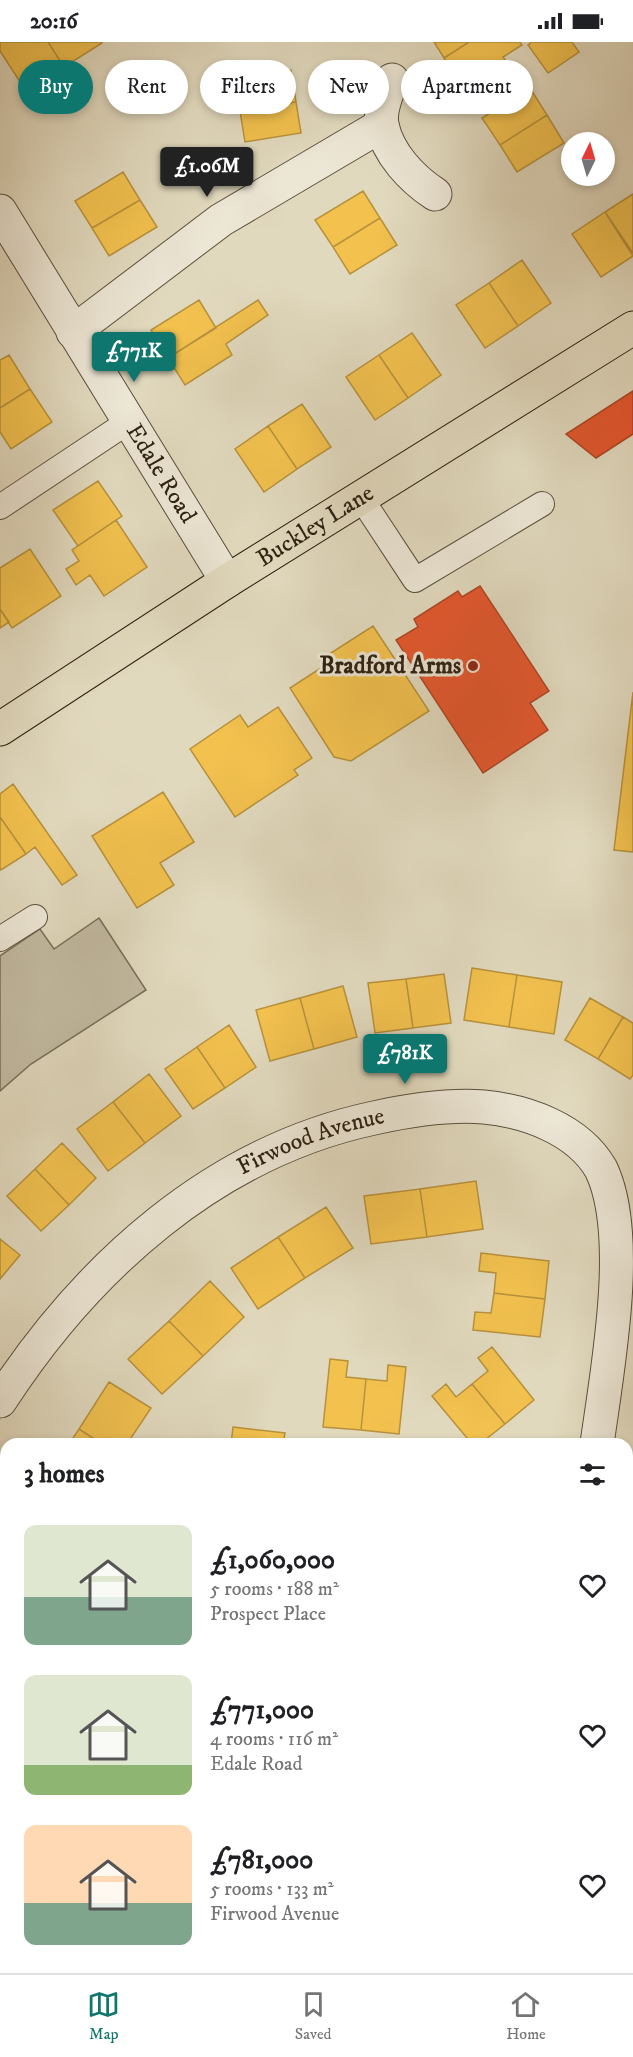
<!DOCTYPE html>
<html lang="en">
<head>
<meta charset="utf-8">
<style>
  :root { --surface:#fff; --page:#f6f6f6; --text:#202124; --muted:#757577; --line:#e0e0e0; --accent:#0f766e }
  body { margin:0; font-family:"IM FELL DW Pica",serif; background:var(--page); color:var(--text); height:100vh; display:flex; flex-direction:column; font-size:22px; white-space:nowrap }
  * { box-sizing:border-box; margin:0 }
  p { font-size:20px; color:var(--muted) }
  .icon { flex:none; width:33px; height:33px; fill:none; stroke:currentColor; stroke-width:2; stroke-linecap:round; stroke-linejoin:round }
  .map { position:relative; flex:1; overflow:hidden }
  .side { position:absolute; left:0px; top:1396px; width:633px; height:536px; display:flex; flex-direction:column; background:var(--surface); border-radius:18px 18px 0 0; box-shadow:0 3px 9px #0003 }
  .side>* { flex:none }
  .guide { position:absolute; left:18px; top:18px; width:597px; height:54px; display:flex; gap:12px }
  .needle { width:39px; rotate:5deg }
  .tools { position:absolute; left:561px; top:90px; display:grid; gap:12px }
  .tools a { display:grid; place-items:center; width:54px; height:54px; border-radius:50%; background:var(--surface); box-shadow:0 3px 9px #0003; font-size:30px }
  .price { position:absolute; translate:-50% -51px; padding:0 14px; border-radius:6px; background:var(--accent); color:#fff; font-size:20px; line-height:39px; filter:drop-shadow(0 2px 3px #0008) }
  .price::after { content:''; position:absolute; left:50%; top:36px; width:18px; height:14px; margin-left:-9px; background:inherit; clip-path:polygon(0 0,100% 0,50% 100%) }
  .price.selected { background:#222; color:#fff }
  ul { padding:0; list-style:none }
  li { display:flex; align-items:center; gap:18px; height:150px; padding:0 24px }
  li span { display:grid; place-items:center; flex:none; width:168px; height:120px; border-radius:12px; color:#555 }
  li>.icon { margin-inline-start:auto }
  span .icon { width:72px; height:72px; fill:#fffc; stroke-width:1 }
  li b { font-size:26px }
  h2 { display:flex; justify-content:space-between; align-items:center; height:72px; padding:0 24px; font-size:26px }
  .chip { padding:0 21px; border-radius:27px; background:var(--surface); box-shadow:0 3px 9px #0003; font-size:21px; line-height:54px }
  .chip.selected { background:var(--accent); color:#fff }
  .status { display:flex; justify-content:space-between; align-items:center; height:42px; padding:0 30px; background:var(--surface); direction:ltr }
  .status svg { height:16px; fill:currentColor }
  .menu { display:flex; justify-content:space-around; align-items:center; height:84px; border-top:2px solid var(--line); background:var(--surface); font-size:16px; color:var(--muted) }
  .menu a { display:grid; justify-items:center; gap:3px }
  .menu .selected { color:var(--accent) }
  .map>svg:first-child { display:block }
  .green { fill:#c2baa1; stroke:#786e5a; stroke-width:1.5 }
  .homes { fill:#f2c14e; stroke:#b7913c; stroke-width:1.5 }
  .shops { fill:#e4572e; stroke:#ad4726; stroke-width:1.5 }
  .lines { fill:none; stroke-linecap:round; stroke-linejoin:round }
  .lane-casing { stroke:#5a4f3d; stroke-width:26 }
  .street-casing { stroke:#5a4f3d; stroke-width:35 }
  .primary-casing { stroke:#2d2112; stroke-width:35 }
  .lane { stroke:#ece6d5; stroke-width:24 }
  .street { stroke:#ece6d5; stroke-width:33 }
  .primary { stroke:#e1d9be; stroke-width:33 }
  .poi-dot { fill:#8f2418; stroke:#ece6d5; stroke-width:2 }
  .labels { text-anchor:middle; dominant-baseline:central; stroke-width:6; stroke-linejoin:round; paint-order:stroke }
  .street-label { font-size:24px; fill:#2d2112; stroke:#ece6d5 }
  .poi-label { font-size:24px; font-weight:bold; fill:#2d2112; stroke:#ece6d5; text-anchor:end }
</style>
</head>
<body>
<div class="status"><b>20:16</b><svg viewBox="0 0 49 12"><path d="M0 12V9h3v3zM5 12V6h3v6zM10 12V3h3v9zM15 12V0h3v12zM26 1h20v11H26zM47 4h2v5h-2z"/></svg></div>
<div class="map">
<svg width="633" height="1931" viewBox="0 0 633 1931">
  <rect width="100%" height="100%" fill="#e1d9be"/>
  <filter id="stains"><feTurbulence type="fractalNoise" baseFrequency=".00333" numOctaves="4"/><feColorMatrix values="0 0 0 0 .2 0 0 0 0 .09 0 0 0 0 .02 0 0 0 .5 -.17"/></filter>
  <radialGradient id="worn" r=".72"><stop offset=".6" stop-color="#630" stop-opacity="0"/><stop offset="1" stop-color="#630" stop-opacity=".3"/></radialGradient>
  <path class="green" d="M 99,876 L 146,948 L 31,1022 L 0,1049 L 0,914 L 40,887 L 54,907 Z"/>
  <path class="homes" d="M 0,0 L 48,0 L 64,25 L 26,49 L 0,9 Z
    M 48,0 L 102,0 L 102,1 L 64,25 Z
    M 434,0 L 469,0 L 444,16 Z
    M 469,0 L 520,0 L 522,3 L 503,15 L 508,22 L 465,49 L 444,16 Z
    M 532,0 L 572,0 L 579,10 L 548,31 L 528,3 Z
    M 291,28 L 296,60 L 240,69 L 235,37 Z
    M 530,46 L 547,73 L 500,103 L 482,76 Z
    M 296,60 L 301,91 L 245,100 L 240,69 Z
    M 547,73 L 564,101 L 517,130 L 500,103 Z
    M 123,130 L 140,158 L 92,186 L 75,159 Z
    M 363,149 L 380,176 L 333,205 L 315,178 Z
    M 633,152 L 633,211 L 605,170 Z
    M 140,158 L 157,185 L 109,214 L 92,186 Z
    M 605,170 L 633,214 L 601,235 L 572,192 Z
    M 380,176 L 397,203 L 350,232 L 333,205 Z
    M 522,218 L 551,261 L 518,284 L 489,241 Z
    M 489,241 L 518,284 L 485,306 L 456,263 Z
    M 199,258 L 216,286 L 168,316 L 151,288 Z
    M 258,258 L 268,273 L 226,302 L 232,313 L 185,343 L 168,316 Z
    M 412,291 L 441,333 L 408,356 L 379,313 Z
    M 9,313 L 30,347 L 0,366 L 0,318 Z
    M 379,313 L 408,356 L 375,378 L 346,335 Z
    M 30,347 L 52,380 L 11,407 L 0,390 L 0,366 Z
    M 302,362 L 331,405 L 297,427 L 268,384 Z
    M 268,384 L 297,427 L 264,450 L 235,407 Z
    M 98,439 L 122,474 L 78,504 L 53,468 Z
    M 116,478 L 147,525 L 104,554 L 90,533 L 76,543 L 66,527 L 79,519 L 72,508 Z
    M 30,507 L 61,554 L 12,586 L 0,567 L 0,526 Z
    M 0,567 L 9,580 L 0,586 Z
    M 373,584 L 429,669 L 351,719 L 334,715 L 290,646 L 324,624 L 320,618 Z
    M 633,650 L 633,810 L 614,808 Z
    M 278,665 L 312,716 L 294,728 L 298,733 L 235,775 L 190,707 L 240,673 L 248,685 Z
    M 13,742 L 77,833 L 62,843 L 35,805 L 26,812 L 0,775 L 0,752 Z
    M 163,750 L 194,800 L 160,821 L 174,843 L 137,866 L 92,794 Z
    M 0,775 L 26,812 L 1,828 L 0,826 Z
    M 472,926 L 517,933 L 509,985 L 464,978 Z
    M 444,932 L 451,981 L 413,986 L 406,937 Z
    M 517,933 L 562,940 L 554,992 L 509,985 Z
    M 406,937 L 413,986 L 375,991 L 368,941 Z
    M 343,944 L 357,995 L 314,1007 L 300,956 Z
    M 300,956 L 314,1007 L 270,1019 L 256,968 Z
    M 590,956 L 623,975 L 598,1017 L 565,998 Z
    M 623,975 L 633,981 L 633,1033 L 630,1037 L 598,1017 Z
    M 229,983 L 256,1025 L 225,1046 L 197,1005 Z
    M 197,1005 L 225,1046 L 193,1067 L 165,1027 Z
    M 149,1032 L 181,1074 L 145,1101 L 113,1060 Z
    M 113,1060 L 145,1101 L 108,1129 L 77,1087 Z
    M 62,1101 L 96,1136 L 69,1163 L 35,1127 Z
    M 35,1127 L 69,1163 L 41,1189 L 7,1154 Z
    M 476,1139 L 483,1187 L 427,1195 L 420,1147 Z
    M 420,1147 L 427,1195 L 371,1202 L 364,1154 Z
    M 326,1165 L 353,1206 L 305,1236 L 278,1195 Z
    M 278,1195 L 305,1236 L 258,1267 L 231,1226 Z
    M 0,1197 L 20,1213 L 0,1237 Z
    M 481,1211 L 549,1219 L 545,1257 L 494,1251 L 496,1231 L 479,1229 Z
    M 210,1239 L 244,1275 L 203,1314 L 169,1279 Z
    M 494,1251 L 545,1257 L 540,1295 L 473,1288 L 475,1270 L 491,1271 Z
    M 169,1279 L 203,1314 L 162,1352 L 128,1317 Z
    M 492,1305 L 534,1358 L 505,1382 L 472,1342 L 488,1329 L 478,1316 Z
    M 330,1317 L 348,1319 L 346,1335 L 366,1337 L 361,1388 L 323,1385 Z
    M 388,1323 L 406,1325 L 399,1392 L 361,1388 L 366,1337 L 387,1339 Z
    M 109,1340 L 151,1366 L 127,1402 L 102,1402 L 79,1387 Z
    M 446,1342 L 456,1355 L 472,1342 L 505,1382 L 480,1402 L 472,1402 L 432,1354 Z
    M 233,1385 L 285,1391 L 283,1402 L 231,1402 Z
    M 79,1387 L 102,1402 L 69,1402 Z
    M 6,1495 L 6,1559 L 0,1555 L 0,1504 Z
    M 6,1603 L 6,1633 L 0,1629 L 0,1611 Z
    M 0,1854 L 6,1854 L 6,1912 L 0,1911 Z
    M 627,1919 L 633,1919 L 633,1931 L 619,1931 L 619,1926 L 627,1926 Z
    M 189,1926 L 233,1926 L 232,1929 L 227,1931 L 188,1931 Z
    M 233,1926 L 276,1926 L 276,1931 L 232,1929 Z
    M 300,1926 L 346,1926 L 346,1931 L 299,1931 Z
    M 346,1926 L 392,1926 L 392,1931 L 346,1931 Z
    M 414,1926 L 451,1926 L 450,1931 L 414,1931 Z
    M 451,1926 L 488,1926 L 487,1931 L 450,1931 Z
    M 511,1926 L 554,1926 L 553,1931 L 510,1931 Z
    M 554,1926 L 597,1926 L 597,1931 L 553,1931 Z"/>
  <path class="shops" d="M 633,349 L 633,392 L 596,416 L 566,392 Z
    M 480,544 L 549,649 L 530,661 L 548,688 L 483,731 L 396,598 L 418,585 L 414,577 L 458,549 L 462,555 Z"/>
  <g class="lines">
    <defs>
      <path id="lane" d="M 361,456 L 415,538 L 542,462
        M 0,465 L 128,380
        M 0,897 L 35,875"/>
      <g id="street">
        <path d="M 392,38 C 387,51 379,68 382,83 C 388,112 412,137 435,152"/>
        <path id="s1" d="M 0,169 L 227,539"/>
        <path d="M 73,290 L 221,178 L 382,83"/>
        <path id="s2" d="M 0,1359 C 87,1225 214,1110 374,1076 C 410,1068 447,1062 484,1065 C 526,1069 578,1087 601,1127 C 633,1193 607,1329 597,1402"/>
        <path d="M 0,1774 L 6,1774"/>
        <path d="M 627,1837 L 633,1837"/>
      </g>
      <g id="primary">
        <path id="s3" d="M 0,687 L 227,539 L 633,286"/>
      </g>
    </defs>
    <use href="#lane" class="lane-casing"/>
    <use href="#street" class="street-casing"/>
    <use href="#primary" class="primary-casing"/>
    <use href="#lane" class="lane"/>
    <use href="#street" class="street"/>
    <use href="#primary" class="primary"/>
  </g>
  <circle class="poi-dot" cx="473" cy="624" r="6"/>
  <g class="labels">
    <g class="street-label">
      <text stroke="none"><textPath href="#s1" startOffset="308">Edale Road</textPath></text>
      <text stroke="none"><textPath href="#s3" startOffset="375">Buckley Lane</textPath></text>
      <text stroke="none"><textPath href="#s2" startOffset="414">Firwood Avenue</textPath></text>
    </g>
    <g class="poi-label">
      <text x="461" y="624">Bradford Arms</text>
    </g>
  </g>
  <rect width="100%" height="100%" filter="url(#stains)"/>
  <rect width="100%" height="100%" fill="url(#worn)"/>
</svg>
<div class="tools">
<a><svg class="needle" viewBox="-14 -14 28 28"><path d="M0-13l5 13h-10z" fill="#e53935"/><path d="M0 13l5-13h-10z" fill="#757577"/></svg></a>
</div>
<b class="price selected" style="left:207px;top:156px">£1.06M</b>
<b class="price" style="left:134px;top:341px">£771K</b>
<b class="price" style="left:405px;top:1043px">£781K</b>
<div class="guide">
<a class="chip selected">Buy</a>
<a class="chip">Rent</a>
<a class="chip">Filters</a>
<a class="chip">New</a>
<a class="chip">Apartment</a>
</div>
<section class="side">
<h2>3 homes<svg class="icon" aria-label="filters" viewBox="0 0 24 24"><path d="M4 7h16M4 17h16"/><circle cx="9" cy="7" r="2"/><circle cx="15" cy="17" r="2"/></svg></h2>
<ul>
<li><span style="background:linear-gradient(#dfe7d0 60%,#7fa58c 0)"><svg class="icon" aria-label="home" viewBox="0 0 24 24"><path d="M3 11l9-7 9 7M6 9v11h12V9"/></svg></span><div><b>£1,060,000</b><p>5 rooms · 188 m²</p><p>Prospect Place</p></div><svg class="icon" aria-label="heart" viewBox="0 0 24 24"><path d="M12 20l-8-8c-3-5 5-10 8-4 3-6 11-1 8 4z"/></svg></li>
<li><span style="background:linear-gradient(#dfe7d0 75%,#8fb573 0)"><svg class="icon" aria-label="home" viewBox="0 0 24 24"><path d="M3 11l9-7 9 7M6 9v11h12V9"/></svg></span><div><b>£771,000</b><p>4 rooms · 116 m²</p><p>Edale Road</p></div><svg class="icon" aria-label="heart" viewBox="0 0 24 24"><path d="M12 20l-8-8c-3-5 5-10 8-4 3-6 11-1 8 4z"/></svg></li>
<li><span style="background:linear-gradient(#ffd9b3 65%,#7fa58c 0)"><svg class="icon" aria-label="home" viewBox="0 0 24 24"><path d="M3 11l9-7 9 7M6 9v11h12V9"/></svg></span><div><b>£781,000</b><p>5 rooms · 133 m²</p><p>Firwood Avenue</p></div><svg class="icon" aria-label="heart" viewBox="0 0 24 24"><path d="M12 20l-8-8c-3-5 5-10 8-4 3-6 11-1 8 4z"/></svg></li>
</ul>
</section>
</div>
<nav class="menu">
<a class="selected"><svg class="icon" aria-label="map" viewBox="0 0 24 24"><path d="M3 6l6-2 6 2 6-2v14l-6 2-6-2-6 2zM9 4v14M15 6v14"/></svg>Map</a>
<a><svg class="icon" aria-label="saved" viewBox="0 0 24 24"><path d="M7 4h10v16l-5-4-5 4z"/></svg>Saved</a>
<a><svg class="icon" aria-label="home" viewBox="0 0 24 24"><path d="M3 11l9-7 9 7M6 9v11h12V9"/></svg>Home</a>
</nav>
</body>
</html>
